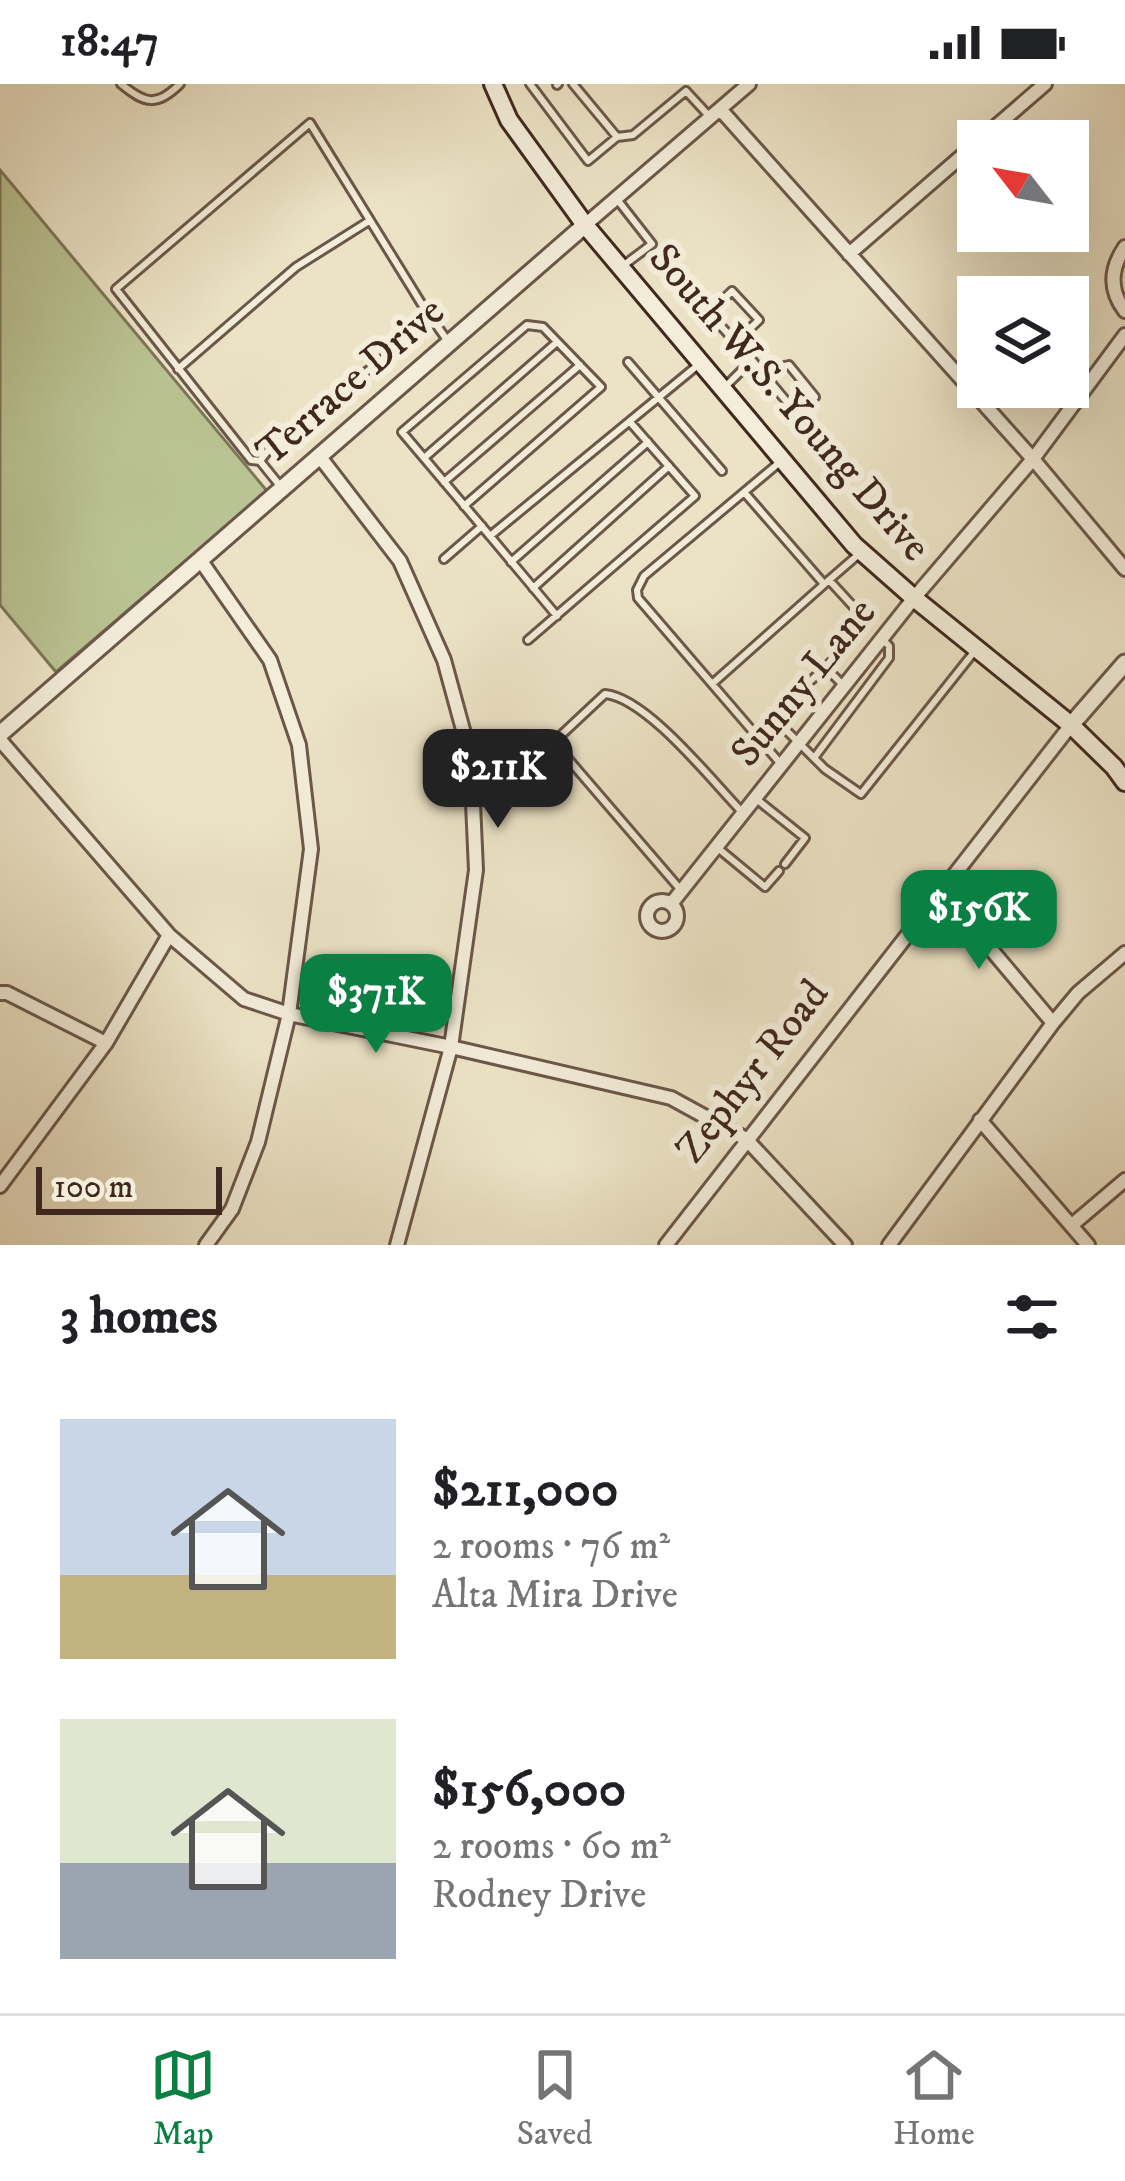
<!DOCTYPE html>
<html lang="en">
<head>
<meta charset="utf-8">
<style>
  :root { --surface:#fff; --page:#f6f6f6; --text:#202124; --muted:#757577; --line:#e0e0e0; --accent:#0b8043 }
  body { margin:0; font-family:"IM FELL DW Pica",serif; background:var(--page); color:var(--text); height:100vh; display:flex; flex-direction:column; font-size:45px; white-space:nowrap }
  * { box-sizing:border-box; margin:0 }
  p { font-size:39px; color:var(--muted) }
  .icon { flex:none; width:66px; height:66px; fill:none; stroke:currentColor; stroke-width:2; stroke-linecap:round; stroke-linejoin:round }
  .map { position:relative; height:1161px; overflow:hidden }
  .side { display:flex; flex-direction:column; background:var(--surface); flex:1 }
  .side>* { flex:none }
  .needle { width:78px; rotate:301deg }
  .controls { position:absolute; left:957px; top:36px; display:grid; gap:24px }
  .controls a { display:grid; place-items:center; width:132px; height:132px; border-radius:0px; background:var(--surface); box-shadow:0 12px 48px #0002; font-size:60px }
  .scale { position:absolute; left:36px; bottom:30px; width:186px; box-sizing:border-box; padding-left:12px; border:6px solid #40281f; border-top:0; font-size:33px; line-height:42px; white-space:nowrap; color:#40281f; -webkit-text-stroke:9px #f3edda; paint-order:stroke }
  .price { position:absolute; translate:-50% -102px; padding:0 27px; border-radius:24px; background:var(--accent); color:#fff; font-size:39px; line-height:78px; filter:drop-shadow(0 3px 6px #0008) }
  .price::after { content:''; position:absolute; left:50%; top:72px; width:36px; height:27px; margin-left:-18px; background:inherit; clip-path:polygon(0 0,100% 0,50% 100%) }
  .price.current { background:#222; color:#fff }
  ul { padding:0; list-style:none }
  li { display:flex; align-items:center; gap:36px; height:300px; padding:0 60px }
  li span { display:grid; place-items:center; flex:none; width:336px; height:240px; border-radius:0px; color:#555 }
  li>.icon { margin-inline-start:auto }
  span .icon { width:144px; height:144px; fill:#fffc; stroke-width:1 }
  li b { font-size:51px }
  h2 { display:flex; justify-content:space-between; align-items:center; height:144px; padding:0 60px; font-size:51px }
  .status { display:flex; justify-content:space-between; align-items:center; height:84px; padding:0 60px; background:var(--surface); direction:ltr }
  .status svg { height:33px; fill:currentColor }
  .dock { display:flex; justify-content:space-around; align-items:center; height:168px; border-top:3px solid var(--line); background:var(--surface); font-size:33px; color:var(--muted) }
  .dock a { display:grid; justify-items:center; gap:6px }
  .dock .current { color:var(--accent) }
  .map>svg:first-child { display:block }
  .green { fill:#bac393; stroke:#7d7659; stroke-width:3 }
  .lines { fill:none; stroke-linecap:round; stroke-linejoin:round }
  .service-casing { stroke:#6b5749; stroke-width:12 }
  .minor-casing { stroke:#6b5749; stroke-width:18 }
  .tertiary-casing { stroke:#6b5749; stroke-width:21 }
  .secondary-casing { stroke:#40281f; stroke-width:22 }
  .service { stroke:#f3edda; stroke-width:6 }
  .minor { stroke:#f3edda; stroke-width:12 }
  .tertiary { stroke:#f3edda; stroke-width:15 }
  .secondary { stroke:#f3edda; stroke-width:16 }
  .labels { text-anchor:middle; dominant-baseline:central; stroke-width:12; stroke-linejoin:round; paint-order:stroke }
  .street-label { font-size:42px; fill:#40281f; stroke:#f3edda }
</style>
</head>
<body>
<div class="status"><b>18:47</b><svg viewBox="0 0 49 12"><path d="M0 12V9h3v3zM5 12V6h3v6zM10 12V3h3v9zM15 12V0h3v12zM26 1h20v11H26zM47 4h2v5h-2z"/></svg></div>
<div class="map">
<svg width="1125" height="1161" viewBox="0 0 1125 1161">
  <rect width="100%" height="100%" fill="#ece3c6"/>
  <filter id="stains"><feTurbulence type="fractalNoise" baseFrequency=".00167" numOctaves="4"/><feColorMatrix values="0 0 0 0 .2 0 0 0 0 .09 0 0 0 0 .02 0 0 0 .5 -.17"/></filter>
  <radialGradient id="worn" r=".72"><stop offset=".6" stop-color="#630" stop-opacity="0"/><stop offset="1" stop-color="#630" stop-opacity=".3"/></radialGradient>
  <path class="green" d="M 0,86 L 267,407 L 56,588 L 0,521 Z"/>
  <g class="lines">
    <defs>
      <path id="service" d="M 121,0 C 145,20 157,23 180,0
        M 530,0 L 588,77 L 617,53 L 633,51 L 686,7 L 710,33
        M 573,0 L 617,53
        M 557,1 L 558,0
        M 616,114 L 652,160 L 624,181
        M 736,258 L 759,236 L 732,207 L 709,229 L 752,276
        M 628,278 L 722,387
        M 178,285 L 296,183 L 369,137
        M 726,302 L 752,276 L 797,330 L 815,313 L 789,281 L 780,283 L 768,294
        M 424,374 L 557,258
        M 260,377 L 267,368 L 432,235
        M 780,378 L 644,492 L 637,506 L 638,514 L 780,679
        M 444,398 L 580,281
        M 281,403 L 260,377 L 251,376 L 116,205 L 310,39 L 421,219 L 447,256
        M 744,408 L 824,500
        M 464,422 L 601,303 L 543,243 L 527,241 L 402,348 L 490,452 L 698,281
        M 490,452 L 557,532
        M 859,470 L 829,496 L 862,532 C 860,560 801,604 779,624 L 778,638 L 825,685 L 861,710 L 974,568
        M 444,475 L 482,442
        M 511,478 L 648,358
        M 533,504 L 669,382
        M 528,556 L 695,412 L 630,338
        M 824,582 L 844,602
        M 712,600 L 829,496
        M 814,674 L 889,574 L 889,562 L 883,556
        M 755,714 L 805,754 L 785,780
        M 719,765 L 765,803 L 779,787
        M 680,805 L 557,662 L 558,654 L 605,610 C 647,614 712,697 743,729"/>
      <path id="minor" d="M 720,25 L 1033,375 L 1125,485
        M 979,57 L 1045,0
        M 585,141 L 749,0
        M 1125,163 C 1110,185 1109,206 1125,227
        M 849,170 L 978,58
        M 320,373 L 400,477 L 444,576 L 471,675 L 476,786 L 451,963 L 397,1161
        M 201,477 L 270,576 L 299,661 L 311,765 L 289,930 L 258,1058 L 232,1125 L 206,1161
        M 0,656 L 169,851 L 244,915 L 289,930 L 451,963 L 671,1014 L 746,1055 L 845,1161
        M 941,806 L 1053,939
        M647 832a15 15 0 1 1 30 0a15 15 0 1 1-30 0Z
        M 671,820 L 914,514 L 1033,375 L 1125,251
        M 0,909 L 7,909 L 106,959
        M 980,1036 L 1088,1161
        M 0,1102 L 106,959 L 169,851
        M 1072,1141 L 1125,1096
        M 666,1161 L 1071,641
        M 889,1161 L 1053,939 L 1078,909 L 1125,869"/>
      <path id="tertiary" d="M 1071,641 L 1125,579
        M 0,650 L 585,141"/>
      <path id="secondary" d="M 493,0 L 509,36 L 585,141 L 854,461 L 914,514 L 1071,641 L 1114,683 L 1125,698"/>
    </defs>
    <use href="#service" class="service-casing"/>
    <use href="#minor" class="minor-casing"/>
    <use href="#tertiary" class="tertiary-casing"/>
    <use href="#secondary" class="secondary-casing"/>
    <use href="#service" class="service"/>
    <use href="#minor" class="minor"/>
    <use href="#tertiary" class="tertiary"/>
    <use href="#secondary" class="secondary"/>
  </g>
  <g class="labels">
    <g class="street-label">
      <text transform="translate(351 298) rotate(-41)">Terrace Drive</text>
      <text transform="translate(789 319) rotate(49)">South W.S. Young Drive</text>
      <text transform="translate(804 599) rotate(-51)">Sunny Lane</text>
      <text transform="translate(753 988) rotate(-52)">Zephyr Road</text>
    </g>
  </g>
  <rect width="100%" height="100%" filter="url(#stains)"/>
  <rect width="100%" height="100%" fill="url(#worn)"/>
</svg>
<div class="controls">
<a><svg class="needle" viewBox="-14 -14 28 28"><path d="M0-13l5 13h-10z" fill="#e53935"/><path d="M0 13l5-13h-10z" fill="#757577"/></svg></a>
<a><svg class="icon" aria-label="layers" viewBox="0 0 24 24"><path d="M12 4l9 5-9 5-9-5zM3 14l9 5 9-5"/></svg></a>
</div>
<div class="scale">100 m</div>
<b class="price current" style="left:498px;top:747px">$211K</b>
<b class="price" style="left:979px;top:888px">$156K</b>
<b class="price" style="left:376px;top:972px">$371K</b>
</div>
<section class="side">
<h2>3 homes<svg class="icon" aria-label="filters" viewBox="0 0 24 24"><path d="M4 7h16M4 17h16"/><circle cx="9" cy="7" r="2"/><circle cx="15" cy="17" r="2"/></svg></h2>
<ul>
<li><span style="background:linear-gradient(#c9d6e8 65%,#c2b280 0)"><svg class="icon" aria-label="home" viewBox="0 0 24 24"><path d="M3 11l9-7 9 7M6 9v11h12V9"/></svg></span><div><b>$211,000</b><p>2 rooms · 76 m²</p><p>Alta Mira Drive</p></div></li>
<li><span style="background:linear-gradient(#dfe7d0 60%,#9aa5b1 0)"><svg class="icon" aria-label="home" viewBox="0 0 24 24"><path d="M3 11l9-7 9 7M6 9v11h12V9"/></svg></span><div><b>$156,000</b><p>2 rooms · 60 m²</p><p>Rodney Drive</p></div></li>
</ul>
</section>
<nav class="dock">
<a class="current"><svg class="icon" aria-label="map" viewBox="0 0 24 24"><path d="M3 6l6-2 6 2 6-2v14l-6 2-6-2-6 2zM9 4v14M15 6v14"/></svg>Map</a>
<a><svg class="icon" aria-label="saved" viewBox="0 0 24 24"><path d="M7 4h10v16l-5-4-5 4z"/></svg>Saved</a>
<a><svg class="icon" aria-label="home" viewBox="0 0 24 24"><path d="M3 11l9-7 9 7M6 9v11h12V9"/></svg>Home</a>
</nav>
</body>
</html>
